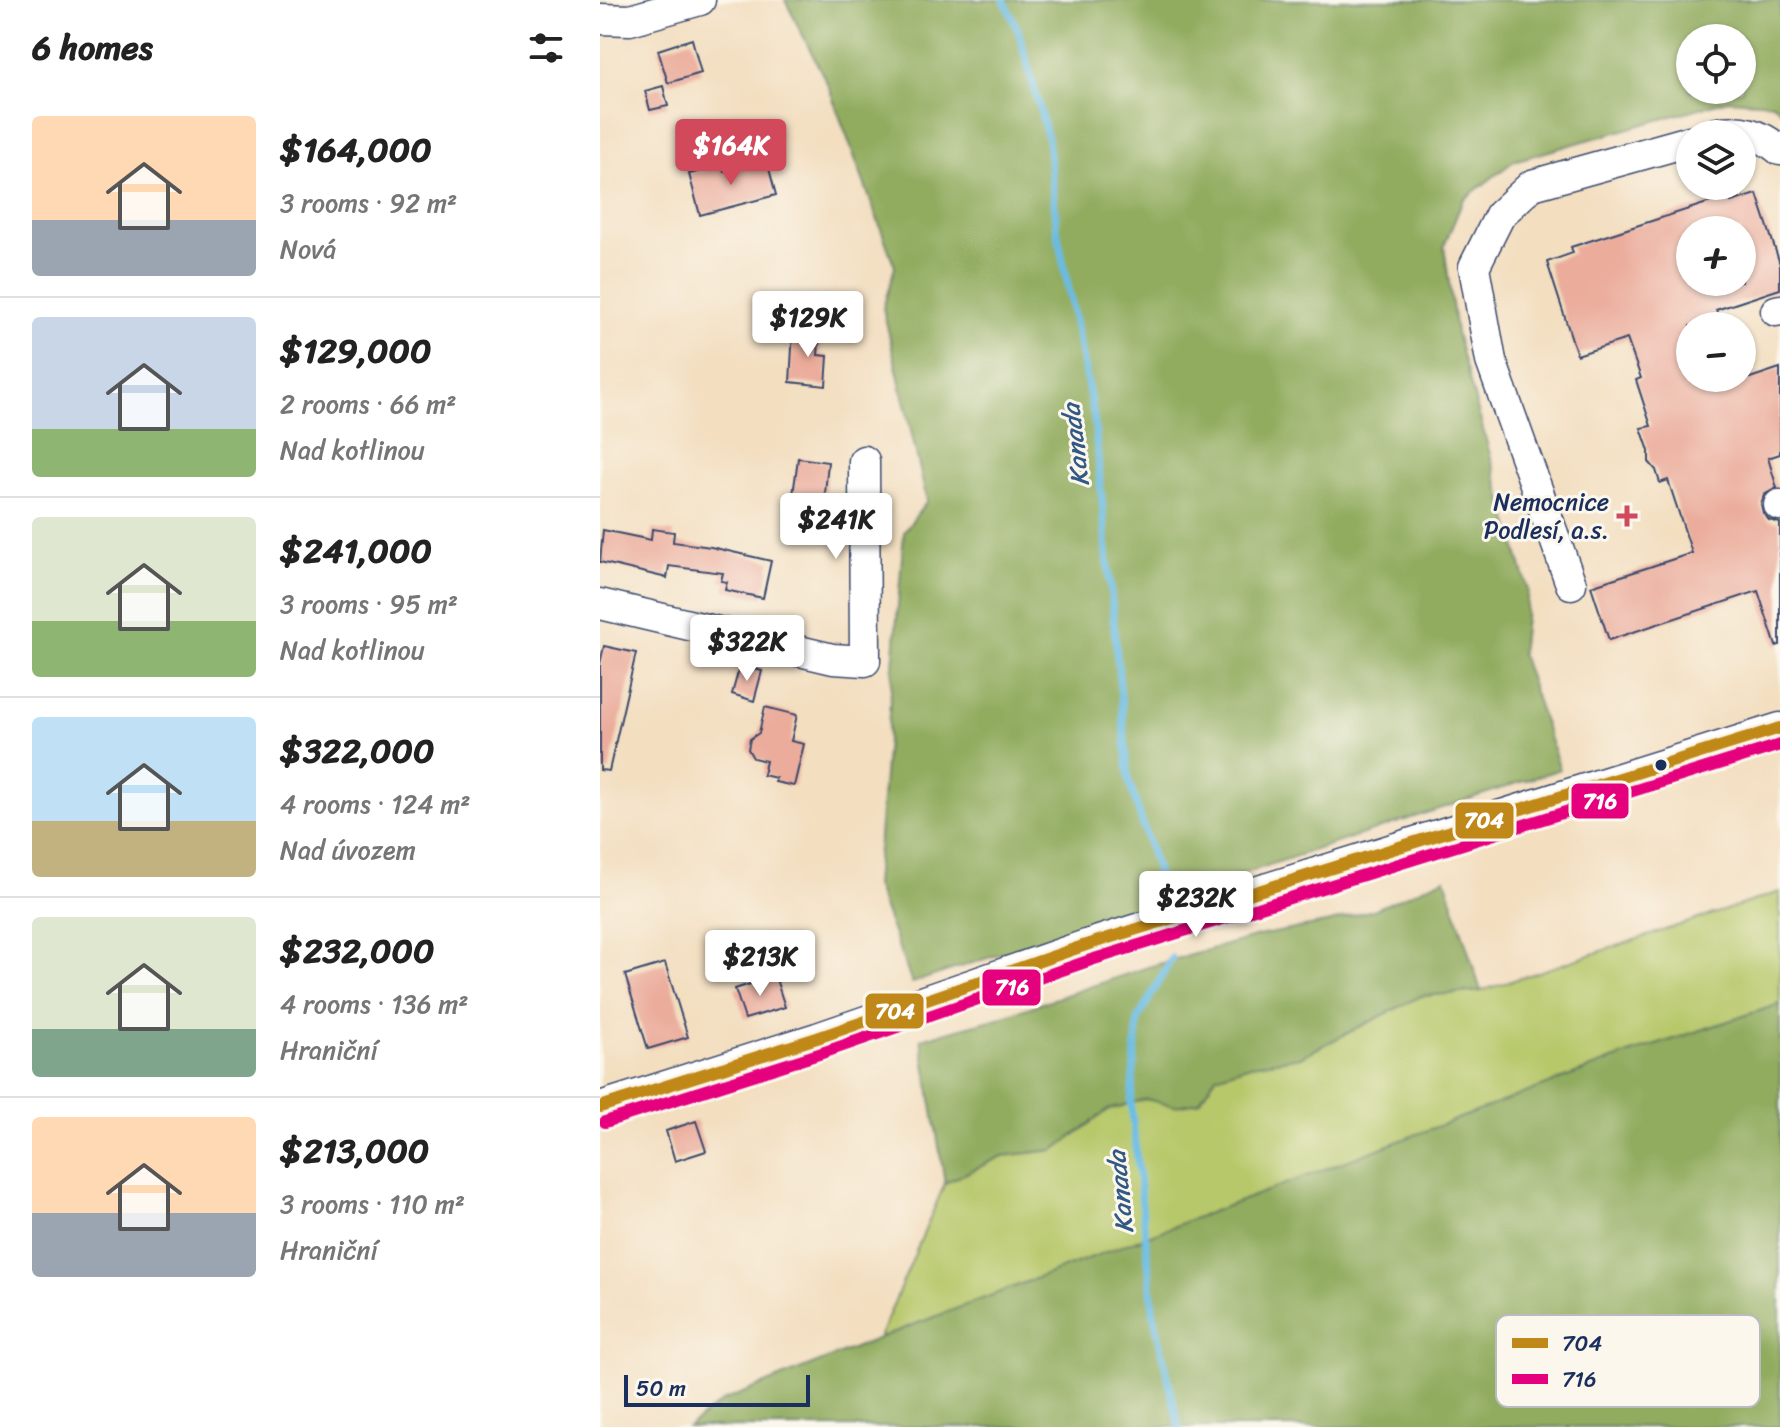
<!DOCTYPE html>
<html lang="en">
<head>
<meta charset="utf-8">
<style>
  :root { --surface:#fff; --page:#f2f2f2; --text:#222; --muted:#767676; --line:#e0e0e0; --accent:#d1495b }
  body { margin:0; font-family:Sriracha,sans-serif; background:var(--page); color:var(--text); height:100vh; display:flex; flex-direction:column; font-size:30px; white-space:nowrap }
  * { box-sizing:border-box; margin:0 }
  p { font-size:26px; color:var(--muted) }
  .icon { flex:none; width:44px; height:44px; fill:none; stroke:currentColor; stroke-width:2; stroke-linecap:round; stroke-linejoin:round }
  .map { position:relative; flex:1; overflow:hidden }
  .sheet { display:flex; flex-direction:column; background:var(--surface); width:600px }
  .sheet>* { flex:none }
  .tools { position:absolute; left:1076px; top:24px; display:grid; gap:16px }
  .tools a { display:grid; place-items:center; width:80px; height:80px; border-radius:50%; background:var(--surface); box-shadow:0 2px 6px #0004; font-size:40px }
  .scale { position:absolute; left:24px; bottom:20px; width:186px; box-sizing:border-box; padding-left:8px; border:4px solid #1b2f5e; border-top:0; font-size:22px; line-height:28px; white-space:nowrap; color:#1b2f5e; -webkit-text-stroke:6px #fbf7ec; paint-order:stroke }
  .price { position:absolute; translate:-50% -68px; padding:0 18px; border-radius:8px; background:#fff; color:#222; font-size:26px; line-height:52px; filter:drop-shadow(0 2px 4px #0008) }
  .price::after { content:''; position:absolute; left:50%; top:48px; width:24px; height:18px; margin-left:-12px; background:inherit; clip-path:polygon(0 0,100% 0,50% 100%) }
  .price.current { background:var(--accent); color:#fff }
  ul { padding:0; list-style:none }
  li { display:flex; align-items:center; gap:24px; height:200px; padding:0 32px }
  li+li { border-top:2px solid var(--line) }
  li span { display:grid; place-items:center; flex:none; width:224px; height:160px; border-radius:8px; color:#555 }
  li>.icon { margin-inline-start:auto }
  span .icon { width:96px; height:96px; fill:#fffc; stroke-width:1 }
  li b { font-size:34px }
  h2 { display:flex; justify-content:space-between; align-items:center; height:96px; padding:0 32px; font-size:34px }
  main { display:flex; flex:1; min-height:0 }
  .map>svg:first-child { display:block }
  .green { fill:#b7c86b; stroke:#697c64; stroke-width:2 }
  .forest { fill:#91ac5f; stroke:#566e5e; stroke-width:2; fill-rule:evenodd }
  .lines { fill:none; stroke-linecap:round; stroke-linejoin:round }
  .stream { stroke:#67bce4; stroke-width:7 }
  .building { fill:#ebac9b; fill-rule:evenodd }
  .minor-casing { stroke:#3b496d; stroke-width:33 }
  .minor { stroke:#fff; stroke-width:30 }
  .bus-1-casing { stroke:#fbf7ec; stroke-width:18 }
  .bus-2-casing { stroke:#fbf7ec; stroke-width:18 }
  .bus-1 { stroke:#c08818; stroke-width:12 }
  .bus-2 { stroke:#e5007d; stroke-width:12 }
  .poi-dot { fill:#d1495b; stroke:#fbf7ec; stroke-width:3 }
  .bus-dot { fill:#1b2f5e; stroke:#fbf7ec; stroke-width:3 }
  .labels { text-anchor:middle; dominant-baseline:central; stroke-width:6; stroke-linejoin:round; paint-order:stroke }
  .poi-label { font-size:24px; fill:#1b2f5e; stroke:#fbf7ec; text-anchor:end }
  .water-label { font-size:26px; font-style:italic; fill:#325986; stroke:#fbf7ec }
  .key { fill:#fbf7ec; stroke:#b8bbc1; stroke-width:2 }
  .key-label { font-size:22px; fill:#1b2f5e }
  .line-badge { stroke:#fbf7ec; stroke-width:3 }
  .badge-label { font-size:22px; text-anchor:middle; font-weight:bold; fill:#fff }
</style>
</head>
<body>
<main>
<section class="sheet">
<h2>6 homes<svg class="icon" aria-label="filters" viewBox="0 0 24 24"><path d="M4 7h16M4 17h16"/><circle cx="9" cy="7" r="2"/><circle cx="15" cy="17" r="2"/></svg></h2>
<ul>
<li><span style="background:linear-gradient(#ffd9b3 65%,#9aa5b1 0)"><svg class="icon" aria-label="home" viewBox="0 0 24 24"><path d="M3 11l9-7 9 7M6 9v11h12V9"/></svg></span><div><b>$164,000</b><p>3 rooms · 92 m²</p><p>Nová</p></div></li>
<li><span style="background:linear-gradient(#c9d6e8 70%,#8fb573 0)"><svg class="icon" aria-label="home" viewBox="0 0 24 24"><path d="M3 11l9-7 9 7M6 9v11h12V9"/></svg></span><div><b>$129,000</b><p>2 rooms · 66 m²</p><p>Nad kotlinou</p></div></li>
<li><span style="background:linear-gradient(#dfe7d0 65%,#8fb573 0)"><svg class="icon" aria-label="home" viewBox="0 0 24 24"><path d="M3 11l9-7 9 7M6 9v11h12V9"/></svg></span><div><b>$241,000</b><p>3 rooms · 95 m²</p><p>Nad kotlinou</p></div></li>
<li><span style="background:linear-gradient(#bfe0f5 65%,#c2b280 0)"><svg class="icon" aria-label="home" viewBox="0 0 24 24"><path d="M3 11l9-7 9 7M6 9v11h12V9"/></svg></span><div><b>$322,000</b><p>4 rooms · 124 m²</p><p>Nad úvozem</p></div></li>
<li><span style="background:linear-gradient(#dfe7d0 70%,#7fa58c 0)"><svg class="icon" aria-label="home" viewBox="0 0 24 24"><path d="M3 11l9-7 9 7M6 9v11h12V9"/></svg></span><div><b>$232,000</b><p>4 rooms · 136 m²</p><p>Hraniční</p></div></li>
<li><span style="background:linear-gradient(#ffd9b3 60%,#9aa5b1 0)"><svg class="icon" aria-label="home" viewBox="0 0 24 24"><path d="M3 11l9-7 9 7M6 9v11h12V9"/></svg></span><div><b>$213,000</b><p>3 rooms · 110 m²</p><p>Hraniční</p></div></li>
</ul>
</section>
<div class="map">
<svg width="1180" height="1427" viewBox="0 0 1180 1427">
  <rect width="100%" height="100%" fill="#fbf7ec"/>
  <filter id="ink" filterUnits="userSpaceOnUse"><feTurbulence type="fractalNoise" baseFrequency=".0125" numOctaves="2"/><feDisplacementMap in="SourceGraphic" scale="16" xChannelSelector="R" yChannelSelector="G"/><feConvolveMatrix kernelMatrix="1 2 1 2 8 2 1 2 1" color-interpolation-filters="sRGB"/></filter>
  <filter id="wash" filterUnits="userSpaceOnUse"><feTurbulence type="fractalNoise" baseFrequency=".006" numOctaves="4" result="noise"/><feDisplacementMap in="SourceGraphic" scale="32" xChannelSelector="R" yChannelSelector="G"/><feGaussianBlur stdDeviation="1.8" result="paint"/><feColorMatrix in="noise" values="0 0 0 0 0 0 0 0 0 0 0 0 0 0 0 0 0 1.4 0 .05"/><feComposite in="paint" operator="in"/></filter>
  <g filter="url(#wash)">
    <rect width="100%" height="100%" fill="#f3dec0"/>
    <path class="green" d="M 1180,892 L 1180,1004 L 1026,1055 L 279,1338 L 345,1183 L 403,1156 L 454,1150 L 508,1110 L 546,1099 L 575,1106 L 616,1076 L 650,1065 L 700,1057 L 821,996 L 881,991 Z"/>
    <path class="forest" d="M 185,0 L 1180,0 L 1180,110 L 1173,103 L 1128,100 L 914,161 L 863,200 L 844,246 L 856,333 L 928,590 L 921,654 L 960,769 L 312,983 L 275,885 L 304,532 L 327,501 L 283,308 L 295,267 L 228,85 ZM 1090,38 L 1142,38 L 1142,90 L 1090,90 Z
      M 845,878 L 881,991 L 821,996 L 700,1057 L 650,1065 L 616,1076 L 599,1102 L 575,1106 L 546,1099 L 508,1110 L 454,1150 L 402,1156 L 345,1183 L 321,1039 L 395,1019 L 548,967 L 658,936 L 731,922 L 776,909 Z
      M 1180,1004 L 1180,1427 L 88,1427 L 123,1401 L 279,1338 L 1026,1055 Z"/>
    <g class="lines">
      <path class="stream" d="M 404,0 L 419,33 L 448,139 L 457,231 L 494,417 L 529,781 L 563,890
        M 572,958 L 538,1019 L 531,1104 L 554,1316 L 579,1427"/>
    </g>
    <g id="blocks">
      <path class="building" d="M 92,39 L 101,73 L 68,83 L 58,50 Z
        M 63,86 L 68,106 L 50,110 L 45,91 Z
        M 167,161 L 176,195 L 100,215 L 89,174 L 122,166 L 124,172 Z
        M 1157,194 L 1180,264 L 1180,289 L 1116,310 L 1122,326 L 1090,326 L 1090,378 L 1150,378 L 1180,368 L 1180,454 L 1168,458 L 1177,488 L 1164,495 L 1161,504 L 1163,513 L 1169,520 L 1180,523 L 1180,645 L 1176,646 L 1158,591 L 1009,640 L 991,586 L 1092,553 L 1068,480 L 1060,483 L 1056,470 L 1049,462 L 1049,451 L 1041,428 L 1051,426 L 1036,380 L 1041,378 L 1027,339 L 977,355 L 947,262 L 973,253 L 971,247 L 1129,196 L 1131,202 ZM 1090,230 L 1142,230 L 1142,282 L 1090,282 Z
        M 193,331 L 220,331 L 218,355 L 228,356 L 226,386 L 190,382 Z
        M 198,458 L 228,462 L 224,504 L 192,502 Z
        M 52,529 L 74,532 L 73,542 L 111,547 L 171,561 L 163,598 L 125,590 L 127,582 L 121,581 L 123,573 L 69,566 L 67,578 L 0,562 L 3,530 L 51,540 Z
        M 4,646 L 36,653 L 9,771 L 0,770 L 0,664 Z
        M 140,665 L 162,671 L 154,701 L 132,694 Z
        M 165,707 L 197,715 L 191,741 L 204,744 L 194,786 L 175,782 L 176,778 L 163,775 L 166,761 L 153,758 L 148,749 L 150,739 L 159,733 Z
        M 65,963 L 88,1037 L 48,1049 L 25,975 Z
        M 175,976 L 185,1007 L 145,1019 L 135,989 Z
        M 96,1121 L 106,1151 L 75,1161 L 66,1131 Z"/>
    </g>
  </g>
  <g filter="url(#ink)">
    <use href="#blocks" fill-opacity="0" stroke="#3b496d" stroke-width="2"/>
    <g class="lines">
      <defs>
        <path id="minor" d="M 0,19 L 30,20 L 100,0
          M 1114,134 C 1140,127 1160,134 1180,150
          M 1176,311 L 1180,310
          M 1179,505 L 1180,505
          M 971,584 L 891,361 L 874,267 L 900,215 L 932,185 L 1090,141
          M 0,604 L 233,659 L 265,661 L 264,461
          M 0,1107 L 217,1038 L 486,945 L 1180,728"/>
      </defs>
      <use href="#minor" class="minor-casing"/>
      <use href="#minor" class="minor"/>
      <defs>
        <path id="bus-1" d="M 0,1107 L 217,1038 L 486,945 L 1180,728"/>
        <path id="bus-2" d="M 5,1122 L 222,1053 L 491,960 L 1180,745"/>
      </defs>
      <use href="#bus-1" class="bus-1-casing"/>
      <use href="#bus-2" class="bus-2-casing"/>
      <use href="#bus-1" class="bus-1"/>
      <use href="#bus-2" class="bus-2"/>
    </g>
  </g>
  <path class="poi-dot" d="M1023 504h8v8h8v8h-8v8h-8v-8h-8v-8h8z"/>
  <circle class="bus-dot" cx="1061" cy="765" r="7"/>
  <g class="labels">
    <g class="poi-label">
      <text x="1009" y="502">Nemocnice<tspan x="1009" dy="28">Podlesí, a.s.</tspan></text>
    </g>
    <g class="water-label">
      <text transform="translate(475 445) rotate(-97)">Kanada</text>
      <text transform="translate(520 1192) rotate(-96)">Kanada</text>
    </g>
  </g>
  <rect x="896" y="1315" width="264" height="92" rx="12" class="key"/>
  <rect x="912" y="1338" width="36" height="10" fill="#c08818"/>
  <rect x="912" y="1374" width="36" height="10" fill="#e5007d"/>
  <g class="key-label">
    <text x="962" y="1351">704</text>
    <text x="962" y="1387">716</text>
  </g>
  <g class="line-badge">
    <rect x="970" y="782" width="60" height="38" rx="8" fill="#e5007d"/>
    <rect x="854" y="801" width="61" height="39" rx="8" fill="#c08818"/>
    <rect x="381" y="968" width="61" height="39" rx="8" fill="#e5007d"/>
    <rect x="264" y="992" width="61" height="38" rx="8" fill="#c08818"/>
  </g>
  <g class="badge-label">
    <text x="1000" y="809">716</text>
    <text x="884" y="828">704</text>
    <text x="412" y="995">716</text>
    <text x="295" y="1019">704</text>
  </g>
</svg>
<div class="tools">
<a><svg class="icon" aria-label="locate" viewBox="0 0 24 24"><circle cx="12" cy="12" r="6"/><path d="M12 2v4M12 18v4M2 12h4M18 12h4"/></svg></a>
<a><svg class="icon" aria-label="layers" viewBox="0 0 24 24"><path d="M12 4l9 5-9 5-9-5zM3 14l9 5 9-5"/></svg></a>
<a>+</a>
<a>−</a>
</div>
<div class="scale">50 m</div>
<b class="price current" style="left:131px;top:187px">$164K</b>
<b class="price" style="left:208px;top:359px">$129K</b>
<b class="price" style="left:236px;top:561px">$241K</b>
<b class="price" style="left:147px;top:683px">$322K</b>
<b class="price" style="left:596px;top:939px">$232K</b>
<b class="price" style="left:160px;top:998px">$213K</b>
</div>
</main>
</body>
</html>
